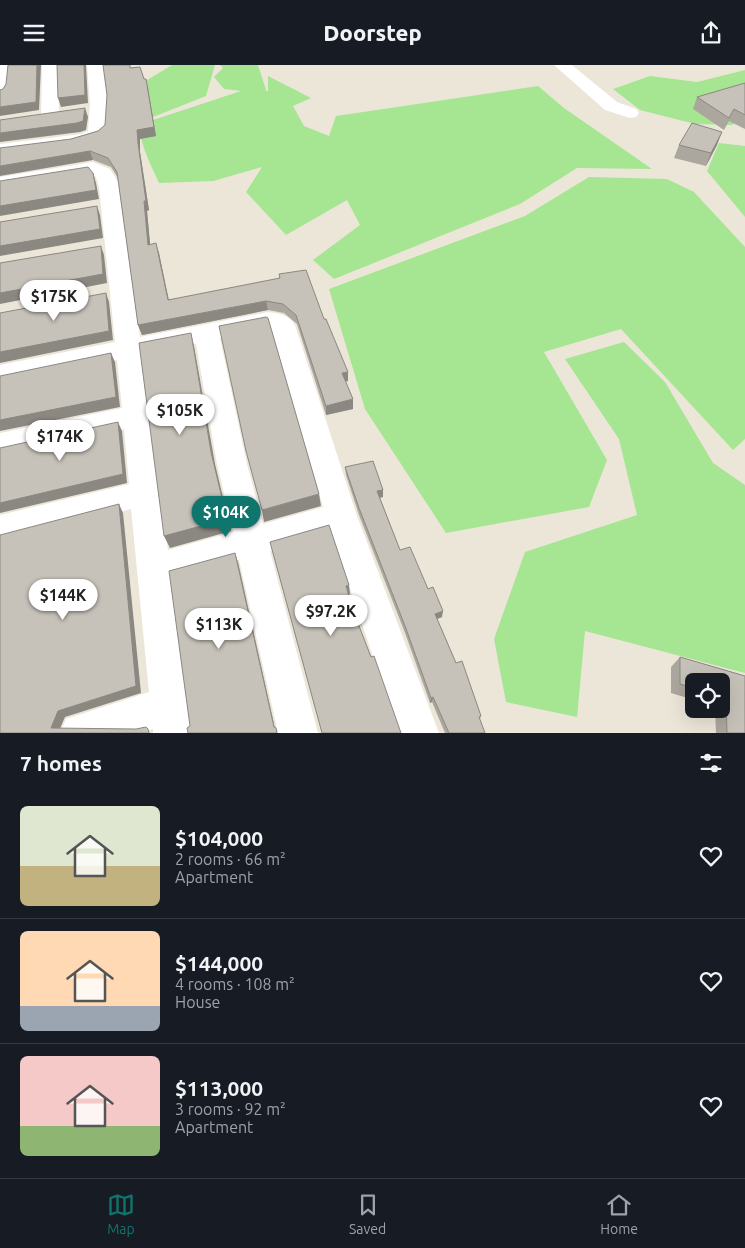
<!DOCTYPE html>
<html lang="en">
<head>
<meta charset="utf-8">
<style>
  :root { --surface:#171b24; --page:#242831; --text:#f1f3f6; --muted:#9ea1a6; --line:#363941; --accent:#0f766e }
  body { margin:0; font-family:Ubuntu,sans-serif; background:var(--page); color:var(--text); height:100vh; display:flex; flex-direction:column; font-size:19px; white-space:nowrap }
  * { box-sizing:border-box; margin:0 }
  p { font-size:16px; color:var(--muted) }
  .icon { flex:none; width:28px; height:28px; fill:none; stroke:currentColor; stroke-width:2; stroke-linecap:round; stroke-linejoin:round }
  .map { position:relative; height:668px; overflow:hidden }
  .side { display:flex; flex-direction:column; background:var(--surface); flex:1 }
  .side>* { flex:none }
  .controls { position:absolute; left:685px; top:608px; display:grid; gap:10px }
  .controls a { display:grid; place-items:center; width:45px; height:45px; border-radius:8px; background:var(--surface); box-shadow:0 5px 20px #0002; font-size:25px }
  .price { position:absolute; translate:-50% -42px; padding:0 11px; border-radius:18px; background:#fff; color:#222; font-size:16px; line-height:32px; filter:drop-shadow(0 1px 2px #0008) }
  .price::after { content:''; position:absolute; left:50%; top:30px; width:15px; height:11px; margin-left:-8px; background:inherit; clip-path:polygon(0 0,100% 0,50% 100%) }
  .price.current { background:var(--accent); color:#fff }
  ul { padding:0; list-style:none }
  li { display:flex; align-items:center; gap:15px; height:125px; padding:0 20px }
  li+li { border-top:1px solid var(--line) }
  li span { display:grid; place-items:center; flex:none; width:140px; height:100px; border-radius:8px; color:#555 }
  li>.icon { margin-inline-start:auto }
  span .icon { width:60px; height:60px; fill:#fffc; stroke-width:1 }
  li b { font-size:21px }
  h2 { display:flex; justify-content:space-between; align-items:center; height:60px; padding:0 20px; font-size:21px }
  header { display:flex; justify-content:space-between; align-items:center; height:65px; padding:0 20px; background:var(--surface); font-size:22px; font-weight:800 }
  .tabs { display:flex; justify-content:space-around; align-items:center; height:70px; border-top:1px solid var(--line); background:var(--surface); font-size:14px; color:var(--muted) }
  .tabs a { display:grid; justify-items:center; gap:2px }
  .tabs .current { color:var(--accent) }
  .map>svg:first-child { display:block }
  .green { fill:#a6e592 }
  .lines { fill:none; stroke-linecap:round; stroke-linejoin:round }
  .minor { fill:#fff; fill-rule:evenodd }
  .wall { fill:#aba79f }
  .shaded-wall { fill:#8b8882 }
  .building { fill:#c7c2b9; stroke:#8b8882 }
</style>
</head>
<body>
<header><svg class="icon" aria-label="menu" viewBox="0 0 24 24"><path d="M4 6h16M4 12h16M4 18h16"/></svg>Doorstep<svg class="icon" aria-label="share" viewBox="0 0 24 24"><path d="M12 15V3M7 8l5-5 5 5M5 13v7h14v-7"/></svg></header>
<div class="map">
<svg width="745" height="668" viewBox="0 0 745 668">
  <rect width="100%" height="100%" fill="#ece6d9"/>
  <path class="green" d="M 172,0 L 215,0 L 206,31 L 143,56 L 142,18 Z
    M 220,0 L 258,0 L 266,25 L 265,26 L 268,26 L 268,11 L 311,33 L 293,41 L 304,61 L 329,71 L 336,51 L 538,21 L 564,43 L 652,104 L 577,103 L 520,139 L 334,214 L 313,195 L 360,160 L 347,135 L 286,170 L 246,127 L 262,102 L 213,116 L 159,118 C 153,104 136,72 141,59 L 241,26 L 224,24 L 214,12 L 223,3 Z
    M 745,5 L 745,55 L 731,60 L 695,59 L 640,45 L 613,24 L 650,11 L 697,17 Z
    M 719,78 L 745,81 L 745,152 L 707,106 Z
    M 589,112 L 667,114 L 694,127 L 745,182 L 745,374 L 733,385 L 621,264 L 544,287 L 607,395 L 589,442 L 446,468 L 365,344 L 329,224 L 525,151 Z
    M 624,277 L 665,317 L 713,398 L 745,420 L 745,608 L 585,566 L 577,652 L 506,637 L 494,574 L 525,487 L 637,450 L 619,374 L 565,294 Z"/>
  <g class="lines">
    <path class="minor" d="M 0,0 L 11,0 L 8,27 L 6,31 L 0,32 Z
      M 42,0 L 58,0 L 59,51 L 56,55 L 50,56 L 44,55 L 41,51 Z
      M 87,0 L 103,0 L 108,39 L 106,69 C 97,83 19,88 0,91 L 0,79 L 81,69 L 88,66 L 90,39 Z
      M 554,0 L 572,0 L 617,37 L 636,44 L 639,48 L 636,52 L 630,53 L 605,45 Z
      M 93,97 L 110,104 L 118,117 L 140,272 L 268,247 C 279,248 289,250 295,260 L 357,451 L 439,668 L 399,668 L 331,468 L 270,486 L 318,668 L 278,668 L 239,495 L 172,514 L 193,668 L 153,668 L 153,664 L 141,668 L 60,668 L 66,654 L 149,627 L 131,444 L 0,478 L 0,450 L 129,419 L 124,364 L 0,392 L 0,368 L 122,343 L 117,295 L 0,320 L 0,300 L 115,277 L 99,122 L 96,112 L 92,109 L 0,124 L 0,112 ZM 268,263 L 272,265 L 323,442 L 263,459 L 247,399 L 220,273 ZM 196,279 L 217,399 L 233,467 L 168,485 L 142,290 Z"/>
  </g>
  <path class="wall" d="M 131,3 L 144,14 L 148,22 L 156,71 L 140,74 L 140,87 L 149,145 L 147,146 L 150,179 L 159,188 L 168,235 L 279,214 L 279,209 L 324,254 L 348,316 L 345,317 L 353,344 L 326,350 L 297,259 L 284,248 L 268,245 L 142,270 L 138,260 L 118,113 L 111,102 L 93,95 L 71,74 L 98,66 L 105,60 Z
    M 745,18 L 745,64 L 729,56 L 724,65 L 693,44 L 697,32 Z
    M 679,80 L 717,80 L 706,101 L 674,93 Z
    M 345,402 L 383,425 L 383,432 L 380,433 L 400,485 L 428,524 L 442,552 L 437,554 L 456,598 L 481,651 L 480,654 L 485,668 L 445,668 L 432,637 L 430,638 L 405,568 L 359,450 L 346,410 Z
    M 270,477 L 350,529 L 349,529 L 354,548 L 371,592 L 401,668 L 322,668 Z
    M 680,592 L 745,611 L 745,668 L 716,668 L 715,644 L 721,644 L 721,616 L 694,616 L 694,635 L 671,628 L 671,602 Z"/>
  <path class="shaded-wall" d="M 37,0 L 41,0 L 39,45 L 0,51 L 0,42 Z
    M 84,0 L 86,0 L 88,38 L 61,42 L 58,33 Z
    M 146,14 L 156,71 L 140,74 L 140,87 L 149,145 L 147,146 L 151,189 L 148,180 L 138,78 L 137,65 Z
    M 85,43 L 88,52 L 86,65 L 80,67 L 0,77 L 0,68 Z
    M 722,67 L 717,80 L 706,101 L 711,88 Z
    M 90,86 L 93,95 L 0,111 L 0,101 Z
    M 93,108 L 96,118 L 99,134 L 0,151 L 0,141 Z
    M 97,141 L 100,150 L 103,173 L 0,191 L 0,181 Z
    M 156,178 L 159,188 L 171,245 L 168,235 Z
    M 101,181 L 104,190 L 107,218 L 0,239 L 0,228 Z
    M 106,228 L 109,237 L 113,275 L 0,298 L 0,287 Z
    M 266,236 L 268,245 L 142,270 L 138,260 Z
    M 191,268 L 194,281 L 215,399 L 231,466 L 170,483 L 164,471 L 211,387 Z
    M 111,288 L 115,297 L 120,342 L 0,366 L 0,355 Z
    M 348,307 L 348,316 L 342,317 L 342,308 Z
    M 353,334 L 353,344 L 326,350 L 326,341 Z
    M 118,357 L 122,366 L 127,418 L 0,448 L 0,438 Z
    M 383,425 L 383,432 L 377,433 L 377,426 Z
    M 319,429 L 321,441 L 264,457 L 262,445 Z
    M 119,439 L 123,448 L 141,628 L 65,652 L 58,668 L 51,663 Z
    M 235,488 L 238,497 L 276,668 L 274,662 Z
    M 349,520 L 350,529 L 347,530 L 346,521 Z
    M 443,546 L 442,552 L 434,555 L 435,549 Z
    M 433,632 L 432,637 L 430,638 L 431,633 Z"/>
  <path class="building" d="M 8,0 L 37,0 L 36,37 L 0,42 L 0,25 L 3,24 L 6,19 Z
    M 57,0 L 84,0 L 85,30 L 58,33 Z
    M 103,0 L 130,0 L 130,3 L 140,2 L 144,14 L 146,14 L 154,62 L 137,65 L 138,78 L 146,136 L 144,136 L 148,180 L 156,178 L 168,235 L 280,213 L 279,209 L 306,205 L 324,254 L 326,254 L 348,307 L 342,308 L 353,334 L 326,341 L 296,250 L 283,239 L 266,236 L 138,260 L 117,107 L 108,93 L 90,86 L 0,101 L 0,83 L 71,74 L 98,66 L 105,60 L 107,30 Z
    M 745,18 L 745,50 L 734,44 L 729,53 L 697,32 Z
    M 85,43 L 83,56 L 77,58 L 0,68 L 0,55 Z
    M 692,58 L 722,67 L 711,88 L 679,80 Z
    M 88,102 L 93,108 L 96,125 L 0,141 L 0,116 Z
    M 97,141 L 100,164 L 0,181 L 0,157 Z
    M 101,181 L 103,209 L 0,228 L 0,198 Z
    M 106,228 L 109,266 L 0,287 L 0,248 Z
    M 266,252 L 268,253 L 319,429 L 262,445 L 246,386 L 219,261 Z
    M 191,268 L 211,387 L 227,454 L 164,471 L 139,278 Z
    M 111,288 L 116,332 L 0,355 L 0,311 Z
    M 118,357 L 123,409 L 0,438 L 0,383 Z
    M 373,396 L 383,425 L 377,426 L 400,485 L 410,482 L 428,524 L 433,522 L 443,546 L 435,549 L 456,598 L 462,596 L 481,651 L 479,652 L 485,668 L 449,668 L 433,632 L 431,633 L 405,561 L 359,443 L 345,402 Z
    M 119,439 L 136,621 L 58,646 L 51,663 L 136,664 L 146,662 L 148,664 L 149,668 L 0,668 L 0,470 Z
    M 329,460 L 349,520 L 346,521 L 354,548 L 371,592 L 374,591 L 401,668 L 322,668 L 270,477 Z
    M 235,488 L 274,662 L 276,663 L 277,668 L 188,668 L 187,663 L 190,661 L 169,506 Z
    M 680,592 L 745,611 L 745,668 L 727,668 L 726,633 L 721,631 L 721,616 L 694,616 L 694,623 L 680,619 Z"/>
</svg>
<div class="controls">
<a><svg class="icon" aria-label="locate" viewBox="0 0 24 24"><circle cx="12" cy="12" r="6"/><path d="M12 2v4M12 18v4M2 12h4M18 12h4"/></svg></a>
</div>
<b class="price" style="left:54px;top:257px">$175K</b>
<b class="price" style="left:180px;top:371px">$105K</b>
<b class="price" style="left:60px;top:397px">$174K</b>
<b class="price current" style="left:226px;top:473px">$104K</b>
<b class="price" style="left:63px;top:556px">$144K</b>
<b class="price" style="left:331px;top:572px">$97.2K</b>
<b class="price" style="left:219px;top:585px">$113K</b>
</div>
<section class="side">
<h2>7 homes<svg class="icon" aria-label="filters" viewBox="0 0 24 24"><path d="M4 7h16M4 17h16"/><circle cx="9" cy="7" r="2"/><circle cx="15" cy="17" r="2"/></svg></h2>
<ul>
<li><span style="background:linear-gradient(#dfe7d0 60%,#c2b280 0)"><svg class="icon" aria-label="home" viewBox="0 0 24 24"><path d="M3 11l9-7 9 7M6 9v11h12V9"/></svg></span><div><b>$104,000</b><p>2 rooms · 66 m²</p><p>Apartment</p></div><svg class="icon" aria-label="heart" viewBox="0 0 24 24"><path d="M12 20l-8-8c-3-5 5-10 8-4 3-6 11-1 8 4z"/></svg></li>
<li><span style="background:linear-gradient(#ffd9b3 75%,#9aa5b1 0)"><svg class="icon" aria-label="home" viewBox="0 0 24 24"><path d="M3 11l9-7 9 7M6 9v11h12V9"/></svg></span><div><b>$144,000</b><p>4 rooms · 108 m²</p><p>House</p></div><svg class="icon" aria-label="heart" viewBox="0 0 24 24"><path d="M12 20l-8-8c-3-5 5-10 8-4 3-6 11-1 8 4z"/></svg></li>
<li><span style="background:linear-gradient(#f6c9c9 70%,#8fb573 0)"><svg class="icon" aria-label="home" viewBox="0 0 24 24"><path d="M3 11l9-7 9 7M6 9v11h12V9"/></svg></span><div><b>$113,000</b><p>3 rooms · 92 m²</p><p>Apartment</p></div><svg class="icon" aria-label="heart" viewBox="0 0 24 24"><path d="M12 20l-8-8c-3-5 5-10 8-4 3-6 11-1 8 4z"/></svg></li>
</ul>
</section>
<nav class="tabs">
<a class="current"><svg class="icon" aria-label="map" viewBox="0 0 24 24"><path d="M3 6l6-2 6 2 6-2v14l-6 2-6-2-6 2zM9 4v14M15 6v14"/></svg>Map</a>
<a><svg class="icon" aria-label="saved" viewBox="0 0 24 24"><path d="M7 4h10v16l-5-4-5 4z"/></svg>Saved</a>
<a><svg class="icon" aria-label="home" viewBox="0 0 24 24"><path d="M3 11l9-7 9 7M6 9v11h12V9"/></svg>Home</a>
</nav>
</body>
</html>
